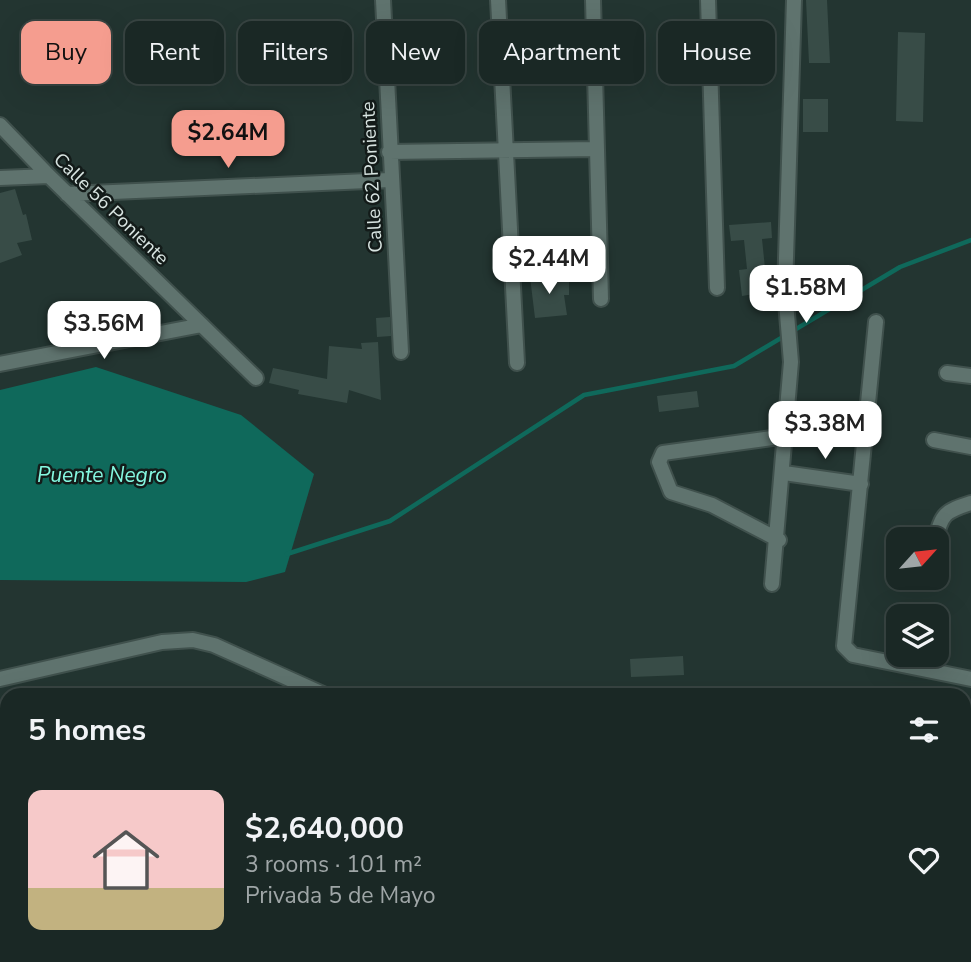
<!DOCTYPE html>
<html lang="en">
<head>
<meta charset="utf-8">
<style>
  :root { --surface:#1a2825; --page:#23302d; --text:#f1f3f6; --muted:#9fa6a7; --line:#384442; --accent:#f59d8f }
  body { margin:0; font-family:"Nunito Sans",sans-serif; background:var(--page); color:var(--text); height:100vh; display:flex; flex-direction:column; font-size:26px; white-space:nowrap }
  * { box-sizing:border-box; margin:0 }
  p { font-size:23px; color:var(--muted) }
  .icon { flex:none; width:38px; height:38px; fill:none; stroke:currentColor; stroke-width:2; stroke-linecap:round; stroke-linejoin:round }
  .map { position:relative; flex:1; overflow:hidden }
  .panel { position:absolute; left:0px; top:688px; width:971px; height:275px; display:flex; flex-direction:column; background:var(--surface); border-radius:21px 21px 0 0; box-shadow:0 7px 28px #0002,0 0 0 2px var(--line) }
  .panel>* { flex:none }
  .banner { position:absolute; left:21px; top:21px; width:929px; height:63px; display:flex; gap:14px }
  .needle { width:46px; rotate:63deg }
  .fabs { position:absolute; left:886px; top:527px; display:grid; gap:14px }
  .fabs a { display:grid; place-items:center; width:63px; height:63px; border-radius:14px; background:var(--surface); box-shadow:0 7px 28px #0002,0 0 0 2px var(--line); font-size:35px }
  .price { position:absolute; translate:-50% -60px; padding:0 16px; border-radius:14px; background:#fff; color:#222; font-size:23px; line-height:46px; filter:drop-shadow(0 2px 4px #0008) }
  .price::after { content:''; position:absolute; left:50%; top:42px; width:21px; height:16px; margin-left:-10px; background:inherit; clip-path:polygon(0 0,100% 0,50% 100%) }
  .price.selected { background:var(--accent); color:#111 }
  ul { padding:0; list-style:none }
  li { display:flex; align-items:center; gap:21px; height:175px; padding:0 28px }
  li+li { border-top:2px solid var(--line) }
  li span { display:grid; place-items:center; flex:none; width:196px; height:140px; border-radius:14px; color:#555 }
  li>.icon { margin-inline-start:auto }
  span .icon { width:84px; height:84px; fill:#fffc; stroke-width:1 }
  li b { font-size:30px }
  h2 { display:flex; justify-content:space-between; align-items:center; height:84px; padding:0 28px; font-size:30px }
  .pill { padding:0 24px; border-radius:14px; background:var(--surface); box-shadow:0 7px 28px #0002,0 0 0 2px var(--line); font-size:24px; line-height:63px }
  .pill.selected { background:var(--accent); color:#111 }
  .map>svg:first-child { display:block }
  .water { fill:#0f695b }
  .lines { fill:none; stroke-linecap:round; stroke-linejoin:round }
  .stream { stroke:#0f695b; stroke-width:4.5 }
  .building { fill:#384c47 }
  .minor-casing { stroke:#40514d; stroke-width:18 }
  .minor { stroke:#5f736e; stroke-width:14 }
  .labels { text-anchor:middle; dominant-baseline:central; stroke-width:5; stroke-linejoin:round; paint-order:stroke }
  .street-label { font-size:19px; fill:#d8e4e1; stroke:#131b19 }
  .water-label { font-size:21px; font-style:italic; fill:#85f8e1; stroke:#131b19 }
</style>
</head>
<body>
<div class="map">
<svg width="971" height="962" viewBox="0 0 971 962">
  <rect width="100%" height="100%" fill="#233531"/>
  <path class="water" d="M 96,367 L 241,415 L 314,474 L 285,572 L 246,582 L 0,580 L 0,390 Z"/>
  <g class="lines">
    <path class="stream" d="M 287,554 L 390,521 L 584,395 L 734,366 L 900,267 L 971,240"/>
  </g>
  <path class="building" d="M 806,0 L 827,0 L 830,63 L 809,63 Z
    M 898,32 L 925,33 L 923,122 L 896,121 Z
    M 803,99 L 828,99 L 828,132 L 803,132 Z
    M 15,189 L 23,215 L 26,214 L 32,240 L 17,243 L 22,255 L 0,263 L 0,193 Z
    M 771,222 L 772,238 L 762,239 L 769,307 L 754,307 L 754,294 L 742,296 L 739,270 L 747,269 L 744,240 L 731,241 L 729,225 Z
    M 550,275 L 550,279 L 569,279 L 569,295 L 564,295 L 567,315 L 535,318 L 530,277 Z
    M 390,317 L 391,336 L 377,337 L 376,318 Z
    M 378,342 L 381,400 L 349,390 L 347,403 L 298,394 L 299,390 L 269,383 L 273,368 L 327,379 L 329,346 L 362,349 L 361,343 Z
    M 697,391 L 699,407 L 659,412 L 657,396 Z
    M 683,656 L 684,675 L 631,677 L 630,659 Z"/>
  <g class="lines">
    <defs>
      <path id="minor" d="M 383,0 L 401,352
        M 498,0 L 517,363
        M 593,0 L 601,299
        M 708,0 L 717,288
        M 0,125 L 49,176 L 256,378
        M 389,152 L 596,149
        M 0,178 L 49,176
        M 67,194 L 390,180
        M 876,322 L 844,646 L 853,655 L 971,679
        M 0,364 L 202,325
        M 947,373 L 971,376
        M 934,440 L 971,447
        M 784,473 L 861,484
        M 779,540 L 712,505 L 671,492 L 659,462 L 663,453 L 787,436
        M 936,541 C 940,514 946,511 971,503
        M 772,584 L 791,362 L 785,290 L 794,0
        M 0,679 L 162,642 L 193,640 L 214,645 L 325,695
        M 964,741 L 971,740
        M 0,803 L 7,819
        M 0,940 L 7,939
        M 68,956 L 71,962
        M 370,956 L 372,962
        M 742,956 L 752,962
        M 913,956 L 916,962"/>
    </defs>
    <use href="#minor" class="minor-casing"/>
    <use href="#minor" class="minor"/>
  </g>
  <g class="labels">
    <g class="street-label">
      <text transform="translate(372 177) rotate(-93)">Calle 62 Poniente</text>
      <text transform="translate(111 209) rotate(44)">Calle 56 Poniente</text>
    </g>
    <g class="water-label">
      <text x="102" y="475">Puente Negro</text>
    </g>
  </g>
</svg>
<div class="fabs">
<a><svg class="needle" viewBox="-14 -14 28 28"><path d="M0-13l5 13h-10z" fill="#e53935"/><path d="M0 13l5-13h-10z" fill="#9fa6a7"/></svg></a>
<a><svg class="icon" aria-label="layers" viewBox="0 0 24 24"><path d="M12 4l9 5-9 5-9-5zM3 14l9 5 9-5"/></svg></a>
</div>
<b class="price selected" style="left:228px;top:170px">$2.64M</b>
<b class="price" style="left:549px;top:296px">$2.44M</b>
<b class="price" style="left:806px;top:325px">$1.58M</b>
<b class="price" style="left:104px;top:361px">$3.56M</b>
<b class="price" style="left:825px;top:461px">$3.38M</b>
<div class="banner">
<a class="pill selected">Buy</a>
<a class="pill">Rent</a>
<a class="pill">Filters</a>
<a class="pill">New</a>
<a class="pill">Apartment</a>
<a class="pill">House</a>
</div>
<section class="panel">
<h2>5 homes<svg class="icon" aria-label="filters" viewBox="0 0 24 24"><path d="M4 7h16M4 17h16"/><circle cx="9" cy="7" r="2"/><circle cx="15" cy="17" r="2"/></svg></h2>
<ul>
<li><span style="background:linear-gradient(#f6c9c9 70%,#c2b280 0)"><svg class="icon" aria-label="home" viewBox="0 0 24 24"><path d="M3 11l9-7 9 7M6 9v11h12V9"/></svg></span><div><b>$2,640,000</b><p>3 rooms · 101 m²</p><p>Privada 5 de Mayo</p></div><svg class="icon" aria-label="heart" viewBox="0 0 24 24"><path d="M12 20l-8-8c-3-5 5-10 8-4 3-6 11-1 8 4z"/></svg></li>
</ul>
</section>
</div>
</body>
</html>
